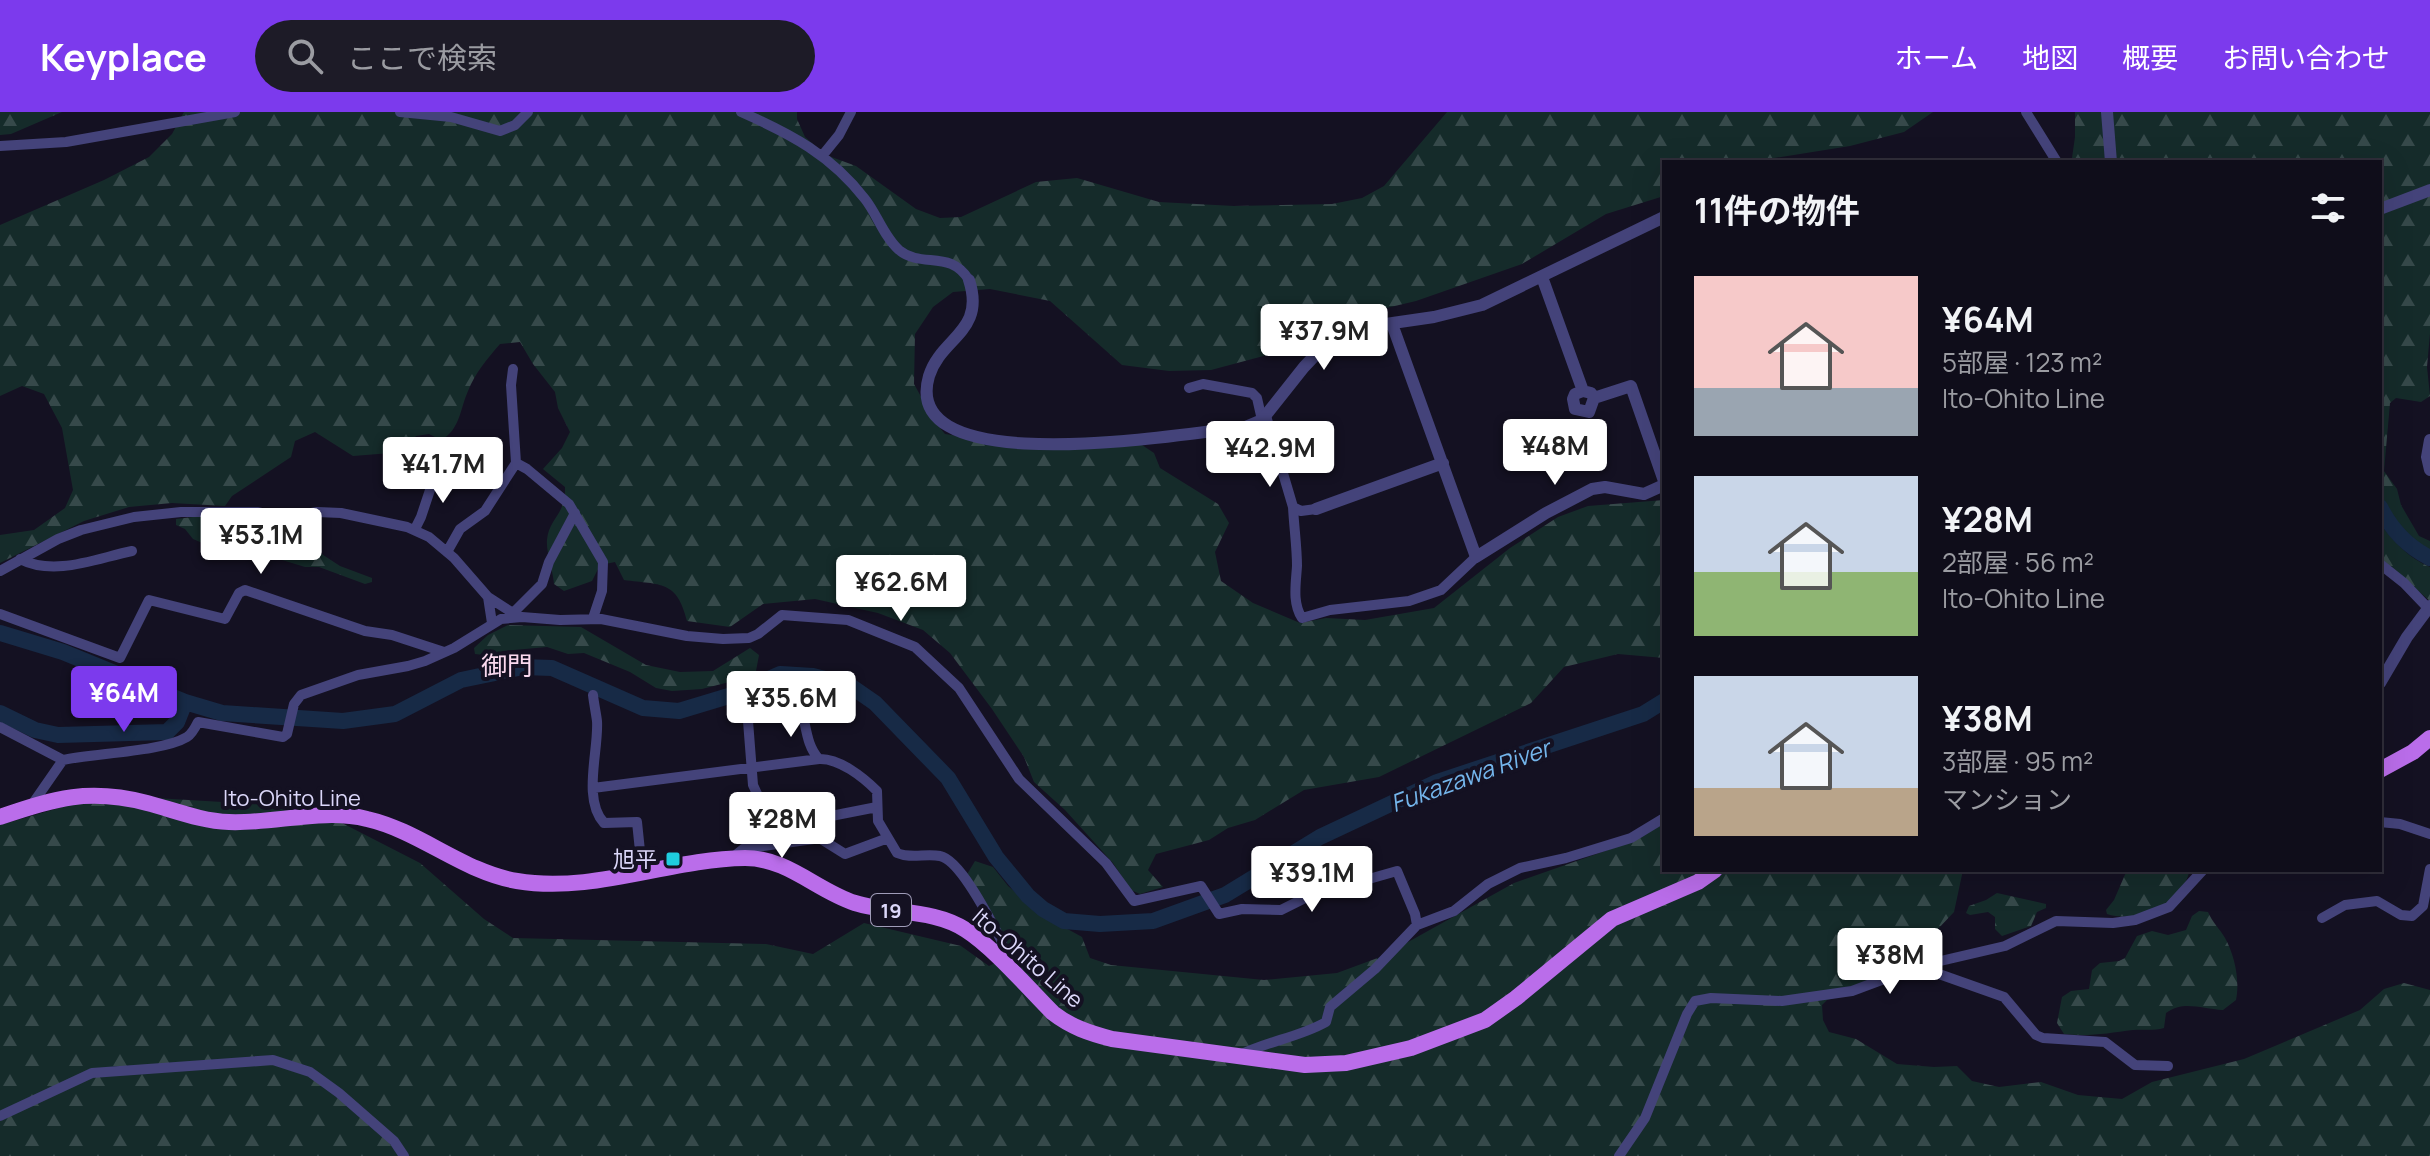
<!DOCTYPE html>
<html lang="ja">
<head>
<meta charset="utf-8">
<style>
  :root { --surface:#0f0d1a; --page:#1d1b27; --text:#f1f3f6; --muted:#9b9ca2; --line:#2f2d39; --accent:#7c3aed }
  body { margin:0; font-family:Manrope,"Noto Sans JP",sans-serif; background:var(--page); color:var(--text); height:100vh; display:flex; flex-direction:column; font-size:30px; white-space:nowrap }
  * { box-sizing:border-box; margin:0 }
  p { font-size:26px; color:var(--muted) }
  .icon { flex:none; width:44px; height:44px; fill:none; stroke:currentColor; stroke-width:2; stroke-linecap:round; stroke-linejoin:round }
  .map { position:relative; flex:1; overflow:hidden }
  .side { position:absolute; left:1662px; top:48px; width:720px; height:712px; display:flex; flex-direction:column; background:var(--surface); border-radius:0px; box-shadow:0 8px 32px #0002,0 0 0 2px var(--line) }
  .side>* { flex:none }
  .price { position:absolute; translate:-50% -68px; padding:0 18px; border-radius:8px; background:#fff; color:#222; font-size:26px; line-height:52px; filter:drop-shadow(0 2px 4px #0008) }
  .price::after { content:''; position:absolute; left:50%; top:48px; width:24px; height:18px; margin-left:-12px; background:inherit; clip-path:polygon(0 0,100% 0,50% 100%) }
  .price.current { background:var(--accent); color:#fff }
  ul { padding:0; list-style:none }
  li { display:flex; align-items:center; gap:24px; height:200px; padding:0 32px }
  li span { display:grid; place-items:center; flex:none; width:224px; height:160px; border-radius:0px; color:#555 }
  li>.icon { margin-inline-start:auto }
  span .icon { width:96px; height:96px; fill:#fffc; stroke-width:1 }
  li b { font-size:34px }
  h2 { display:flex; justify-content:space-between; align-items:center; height:96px; padding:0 32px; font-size:34px }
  header { display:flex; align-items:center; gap:48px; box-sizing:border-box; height:112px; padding:0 40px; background:var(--accent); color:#fff }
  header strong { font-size:38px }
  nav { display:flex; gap:44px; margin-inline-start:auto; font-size:28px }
  .search { width:560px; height:72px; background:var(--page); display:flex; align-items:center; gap:20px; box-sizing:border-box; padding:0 28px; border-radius:44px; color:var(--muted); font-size:30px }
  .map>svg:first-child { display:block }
  .forest { fill:url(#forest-firs) }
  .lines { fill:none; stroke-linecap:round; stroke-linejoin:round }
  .river { stroke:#172a46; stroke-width:16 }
  .minor { stroke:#44437a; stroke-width:10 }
  .tertiary { stroke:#44437a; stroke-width:12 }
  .primary { stroke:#ba6dea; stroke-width:16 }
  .poi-dot { fill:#1fcdde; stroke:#141122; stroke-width:3 }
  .labels { text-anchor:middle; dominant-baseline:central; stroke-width:8; stroke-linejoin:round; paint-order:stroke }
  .shield { fill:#141122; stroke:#9f9cb8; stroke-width:2 }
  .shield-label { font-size:20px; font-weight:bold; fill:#dbd7f9 }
  .street-label { font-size:22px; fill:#dbd7f9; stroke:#141122 }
  .poi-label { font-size:22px; fill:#dbd7f9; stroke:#141122; text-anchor:end }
  .water-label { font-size:24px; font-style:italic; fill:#74b5eb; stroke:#141122 }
  .quarter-label { font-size:26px; fill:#fad9ee; stroke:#141122 }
</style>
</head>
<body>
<header>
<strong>Keyplace</strong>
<div class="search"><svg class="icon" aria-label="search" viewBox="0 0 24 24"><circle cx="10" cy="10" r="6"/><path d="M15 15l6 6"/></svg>ここで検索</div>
<nav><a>ホーム</a><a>地図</a><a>概要</a><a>お問い合わせ</a></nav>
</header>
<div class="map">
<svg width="2430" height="1044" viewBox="0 0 2430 1044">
  <defs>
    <pattern id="forest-firs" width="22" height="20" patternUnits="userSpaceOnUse" patternTransform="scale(2)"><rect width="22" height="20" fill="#152b2a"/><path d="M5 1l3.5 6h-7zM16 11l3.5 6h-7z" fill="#36494a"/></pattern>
  </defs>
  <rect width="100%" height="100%" fill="#141122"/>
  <path class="forest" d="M 0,0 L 62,0 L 11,22 L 0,23 Z
    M 184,0 L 797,0 L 797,7 L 805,25 L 826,43 L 856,54 L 916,97 L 940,106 L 961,105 L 1036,70 L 1077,66 L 1159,90 L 1234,94 L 1332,92 L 1362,86 L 1384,74 L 1447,0 L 1933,0 L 1904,20 L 1850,34 L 1749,50 L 1664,50 L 1664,84 L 1606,102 L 1522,152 L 1416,189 L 1344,206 L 1271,242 L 1211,258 L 1169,259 L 1122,253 L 1050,189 L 990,177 L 953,180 L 933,195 L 915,222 L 914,272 L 935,310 L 945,322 L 1003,331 L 1127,323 L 1154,341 L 1160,356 L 1218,392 L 1229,411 L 1215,440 L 1221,469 L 1253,491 L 1300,511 L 1326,506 L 1365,508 L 1434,496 L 1510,436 L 1558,405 L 1588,394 L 1664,388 L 1664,546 L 1618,542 L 1564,555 L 1531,591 L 1379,665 L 1304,678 L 1255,708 L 1228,716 L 1209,728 L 1156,742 L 1148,758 L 1163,775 L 1140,782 L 1131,778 L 1113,751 L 1065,698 L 1034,670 L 1024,645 L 992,597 L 950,541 L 923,518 L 878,501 L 815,487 L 763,492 L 730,515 L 687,509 C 677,468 661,473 624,468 L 615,450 L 600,453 L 592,469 L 564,479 L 554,472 C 553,458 546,440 547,428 C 549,406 566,403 565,375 L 543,357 L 562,336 L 570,320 L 558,296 L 555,280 L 533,252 L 520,230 L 500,232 C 487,247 475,261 468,279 C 460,297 460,318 441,328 L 429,322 L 416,324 L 403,340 L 353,344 L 315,320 L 295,329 L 291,345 L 232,384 L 225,394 L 172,391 L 129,395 L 84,409 L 0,451 L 0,423 L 34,418 L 65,396 L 73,378 L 62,316 L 44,282 L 22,274 L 0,284 L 0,113 L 104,68 L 149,45 L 172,22 Z
    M 2075,0 L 2430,0 L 2430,221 L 2427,255 L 2430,284 L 2421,290 L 2396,286 L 2390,291 L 2384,359 L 2397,377 L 2401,393 L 2419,424 L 2430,429 L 2430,439 C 2407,427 2391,406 2380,382 L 2380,50 L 2076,50 L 2072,46 L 2075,25 Z
    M 193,405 L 258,405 L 282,412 L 283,414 L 276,419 L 277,424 L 314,437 L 340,454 L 372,466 L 372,470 L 365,472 L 319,455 L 305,455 L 256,440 L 245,441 L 214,430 L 207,433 L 193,427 L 185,417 L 176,413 L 176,407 Z
    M 2380,412 C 2395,430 2408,446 2430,455 L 2430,489 L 2380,446 Z
    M 508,513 L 581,515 L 646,553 L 680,560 L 713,559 L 750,536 L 759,543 L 756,559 L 737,568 L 702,577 L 672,579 L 656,576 L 630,560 L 584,541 L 568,542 L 547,535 L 503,539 L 493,544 L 475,542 L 474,536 L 488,523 Z
    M 104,683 L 275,693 L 342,711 L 420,751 L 484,807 L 513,826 L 766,832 L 813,842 L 864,811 L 961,834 L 989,854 L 1012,843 L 966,764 L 975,749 L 993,755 L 1008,774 L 1042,803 L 1082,825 L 1090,846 L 1111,853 L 1264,868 L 1337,861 L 1383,844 L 1514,771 L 1608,738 L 1664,711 L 1664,758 L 1963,758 L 1954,800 L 1937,818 L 1928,833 L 1903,855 L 1849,882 L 1827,888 L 1822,893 L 1823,908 L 1829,920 L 1856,927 L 1897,952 L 1934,955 L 1957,954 L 1972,969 L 1999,975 L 2041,970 L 2078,983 L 2122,987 L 2152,970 L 2244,947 L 2360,898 L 2384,877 L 2404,871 L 2430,878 L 2430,1044 L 0,1044 L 0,713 Z
    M 2127,758 L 2164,762 L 2186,758 L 2189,761 C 2180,793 2137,812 2107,802 L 2106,798 L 2114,788 Z
    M 1997,781 L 2046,792 L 2046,796 L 2037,800 L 2031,814 L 2002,824 L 1995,817 L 1995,805 L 1988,800 L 1970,803 L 1966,801 L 1969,794 L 1986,788 Z
    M 2199,799 L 2208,800 C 2212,810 2220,817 2225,826 C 2235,844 2240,869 2236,888 L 2223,898 C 2202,897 2183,888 2166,901 L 2164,916 C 2153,919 2144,917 2133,918 C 2109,921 2088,925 2064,922 L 2057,911 L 2062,885 L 2071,879 L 2089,877 L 2092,858 L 2100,851 L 2119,849 L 2125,846 L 2137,824 L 2152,819 L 2168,823 L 2186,818 L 2192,804 Z"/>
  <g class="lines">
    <path class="river" d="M 2380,395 C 2391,417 2408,435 2430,446
      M 0,521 L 63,540 L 185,590 L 222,601 L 343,609 L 395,602 L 461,568 L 523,555 L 552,556 L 643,596 L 679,599 L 732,583 L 780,562 L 813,564 L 849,573 L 875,591 L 948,666 L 996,745 L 1028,784 L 1043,797 L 1064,809 L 1100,812 L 1153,809 L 1225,783 L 1320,725 L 1437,670 L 1643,602 L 1664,589
      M 0,601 L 35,618 L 58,623 L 167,620 L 177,610 L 185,590"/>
    <path class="minor" d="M 400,0 L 451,5 L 500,19 L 515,13 L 528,0
      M 741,0 C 791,22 831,43 865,87 C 877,102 884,125 899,138 C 922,157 950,137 969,168
      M 2026,0 L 2057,50
      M 0,34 L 66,30 L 235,0
      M 822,44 L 839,23 L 851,0
      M 1189,276 L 1203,272 L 1252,281 L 1257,286 L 1262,308
      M 1266,304 L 1293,395 L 1301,399 L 1316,397
      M 516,351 L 527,357 L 569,392 L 603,450 L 602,479 L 593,506
      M 1293,395 C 1294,415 1297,435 1297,454 C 1296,471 1292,491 1302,506 L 1330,498 L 1409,489 L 1441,478 L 1476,445
      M 415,417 L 421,405 L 438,354
      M 447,440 L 460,417 L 485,399 L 516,351 L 511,273 L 513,257
      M 20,447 C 55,465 97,446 132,439
      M 2380,452 L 2404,471 L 2427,495
      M 0,459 L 58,427 L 81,418 L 134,405 L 181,400 L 258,400 L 283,406 L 317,400 L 341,401 L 407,415 L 429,425 L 454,446 L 488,485 L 492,511
      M 488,485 L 516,503
      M 514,500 L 542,472 L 549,450 L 575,401
      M 0,502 L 120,546 L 149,488 L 225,507 L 239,481 L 245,478 L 365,519 L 392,523 L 444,540
      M 794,582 C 808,601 802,629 819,647
      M 593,583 C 594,592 596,601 597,609 C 599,638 582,687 604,711 L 637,710 L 640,739 L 624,752 L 621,764
      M 744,597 L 748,609 L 753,673 L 764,697 L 756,719 L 772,725 L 780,732
      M 0,615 L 63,648 C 94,641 162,640 187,625 C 192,622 195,616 198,610 L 283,625 L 287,622 L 294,592 L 301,583 L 358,563 L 408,554 L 425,549 L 454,536 L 501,507 L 522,505 L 560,508 L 601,507 L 687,524 L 723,527 L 749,526 L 758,522 L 782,503 L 848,508 L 915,535 L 959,576 L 1019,667 L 1106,751 L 1134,789 L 1201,774 L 1219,802 L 1242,797 L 1281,798 L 1309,784 L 1397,759 L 1415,802 L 1417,813
      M 593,676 L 819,647 C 839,646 863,665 877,679 L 878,709 L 897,741 C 911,747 926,741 940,744 C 961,748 992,811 1002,830 L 998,847
      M 31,694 L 63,648
      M 877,695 L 821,706 L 821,727 L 845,742 L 888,726
      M 2380,710 L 2400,712 L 2430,722
      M 732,746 L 743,737 L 821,726
      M 2322,806 L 2345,793 L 2377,789 L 2401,803 L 2412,804 L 2423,794 L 2430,757
      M 1930,851 L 1934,858 L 1939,862 L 2004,885 L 2036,923 L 2043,926 L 2105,930 L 2135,953 L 2168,954
      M 1238,944 C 1266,929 1298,926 1326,910 L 1330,895 L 1375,857 L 1417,813 L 1454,799 L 1488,772 L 1520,756 L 1566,746 L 1631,726 L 1664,706
      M 0,1004 L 92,961 L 273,948 L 310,960 L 339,981 L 394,1029 L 404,1044
      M 1619,1044 L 1645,1006 L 1687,902 L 1695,889 L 1711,886 L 1782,889 L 1852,879 L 1919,854 L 2005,834 L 2056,809 L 2113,811 L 2135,808 L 2169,795 L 2203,758"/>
    <path class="tertiary" d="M 2107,0 L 2111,50
      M 2380,97 L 2430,78
      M 1542,165 L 1583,279 L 1591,281 L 1594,286 L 1631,274 L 1664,369
      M 969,168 C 986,220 941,225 929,264 C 898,369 1173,323 1222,318 L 1243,316 L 1262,308 L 1304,255 L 1323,235 L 1338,226 L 1372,214 L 1434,205 L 1482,193 L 1664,105
      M 1392,212 L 1476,445 L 1546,401 L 1592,377 L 1605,375 L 1644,382 L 1664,373
      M 1583,279 L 1575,282 L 1573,287 L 1575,297 L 1589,300 L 1594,286
      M 2430,328 L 2427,345 L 2430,358
      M 1316,397 L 1443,351
      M 2380,571 L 2407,525 L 2430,494"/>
    <path class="primary" d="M 2380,658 L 2413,640 L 2430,626
      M 0,705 C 55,686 89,676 147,691 C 174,698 201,709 229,710 C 274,712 323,696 367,707 C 420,719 463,760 517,769 C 593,782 669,747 745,746 C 788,746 817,779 855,791 C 891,802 934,797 966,818 C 993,835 1029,877 1053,901 C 1071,915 1089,921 1112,927 L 1305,953 L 1346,951 L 1411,936 L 1485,908 L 1516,886 L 1612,807 L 1698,770 L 1715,758"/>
  </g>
  <rect class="poi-dot" x="665" y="739" width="16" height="16" rx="4"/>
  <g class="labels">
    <rect class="shield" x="871" y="782" width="40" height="32" rx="6"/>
    <g class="shield-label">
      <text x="891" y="798">19</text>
    </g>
    <g class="street-label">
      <text x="292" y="686">Ito-Ohito Line</text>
      <text transform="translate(1028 846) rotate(41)">Ito-Ohito Line</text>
    </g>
    <g class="poi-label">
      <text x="657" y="747">旭平</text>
    </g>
    <g class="water-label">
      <text transform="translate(1470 663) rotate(-20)">Fukazawa River</text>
    </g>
    <g class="quarter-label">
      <text x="507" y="553">御門</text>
    </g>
  </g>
</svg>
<b class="price" style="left:1324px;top:260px">¥37.9M</b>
<b class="price" style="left:1555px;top:375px">¥48M</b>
<b class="price" style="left:1270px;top:377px">¥42.9M</b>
<b class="price" style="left:443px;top:393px">¥41.7M</b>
<b class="price" style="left:261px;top:464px">¥53.1M</b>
<b class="price" style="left:901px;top:511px">¥62.6M</b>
<b class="price current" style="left:124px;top:622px">¥64M</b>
<b class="price" style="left:791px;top:627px">¥35.6M</b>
<b class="price" style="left:782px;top:748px">¥28M</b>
<b class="price" style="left:1312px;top:802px">¥39.1M</b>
<b class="price" style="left:1890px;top:884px">¥38M</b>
<section class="side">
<h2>11件の物件<svg class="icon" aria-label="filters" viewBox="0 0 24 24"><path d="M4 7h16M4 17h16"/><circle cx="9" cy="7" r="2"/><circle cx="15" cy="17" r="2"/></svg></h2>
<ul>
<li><span style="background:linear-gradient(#f6c9c9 70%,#9aa5b1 0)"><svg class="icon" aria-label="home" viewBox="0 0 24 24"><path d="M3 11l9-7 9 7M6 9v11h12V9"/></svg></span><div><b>¥64M</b><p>5部屋 · 123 m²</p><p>Ito-Ohito Line</p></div></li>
<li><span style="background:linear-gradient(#c9d6e8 60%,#8fb573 0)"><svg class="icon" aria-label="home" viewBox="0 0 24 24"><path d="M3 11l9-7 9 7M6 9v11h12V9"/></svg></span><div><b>¥28M</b><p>2部屋 · 56 m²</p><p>Ito-Ohito Line</p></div></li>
<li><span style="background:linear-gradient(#c9d6e8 70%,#b9a48a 0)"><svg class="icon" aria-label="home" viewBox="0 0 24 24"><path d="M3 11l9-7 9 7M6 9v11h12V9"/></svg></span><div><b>¥38M</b><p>3部屋 · 95 m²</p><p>マンション</p></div></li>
</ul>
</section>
</div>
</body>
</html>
